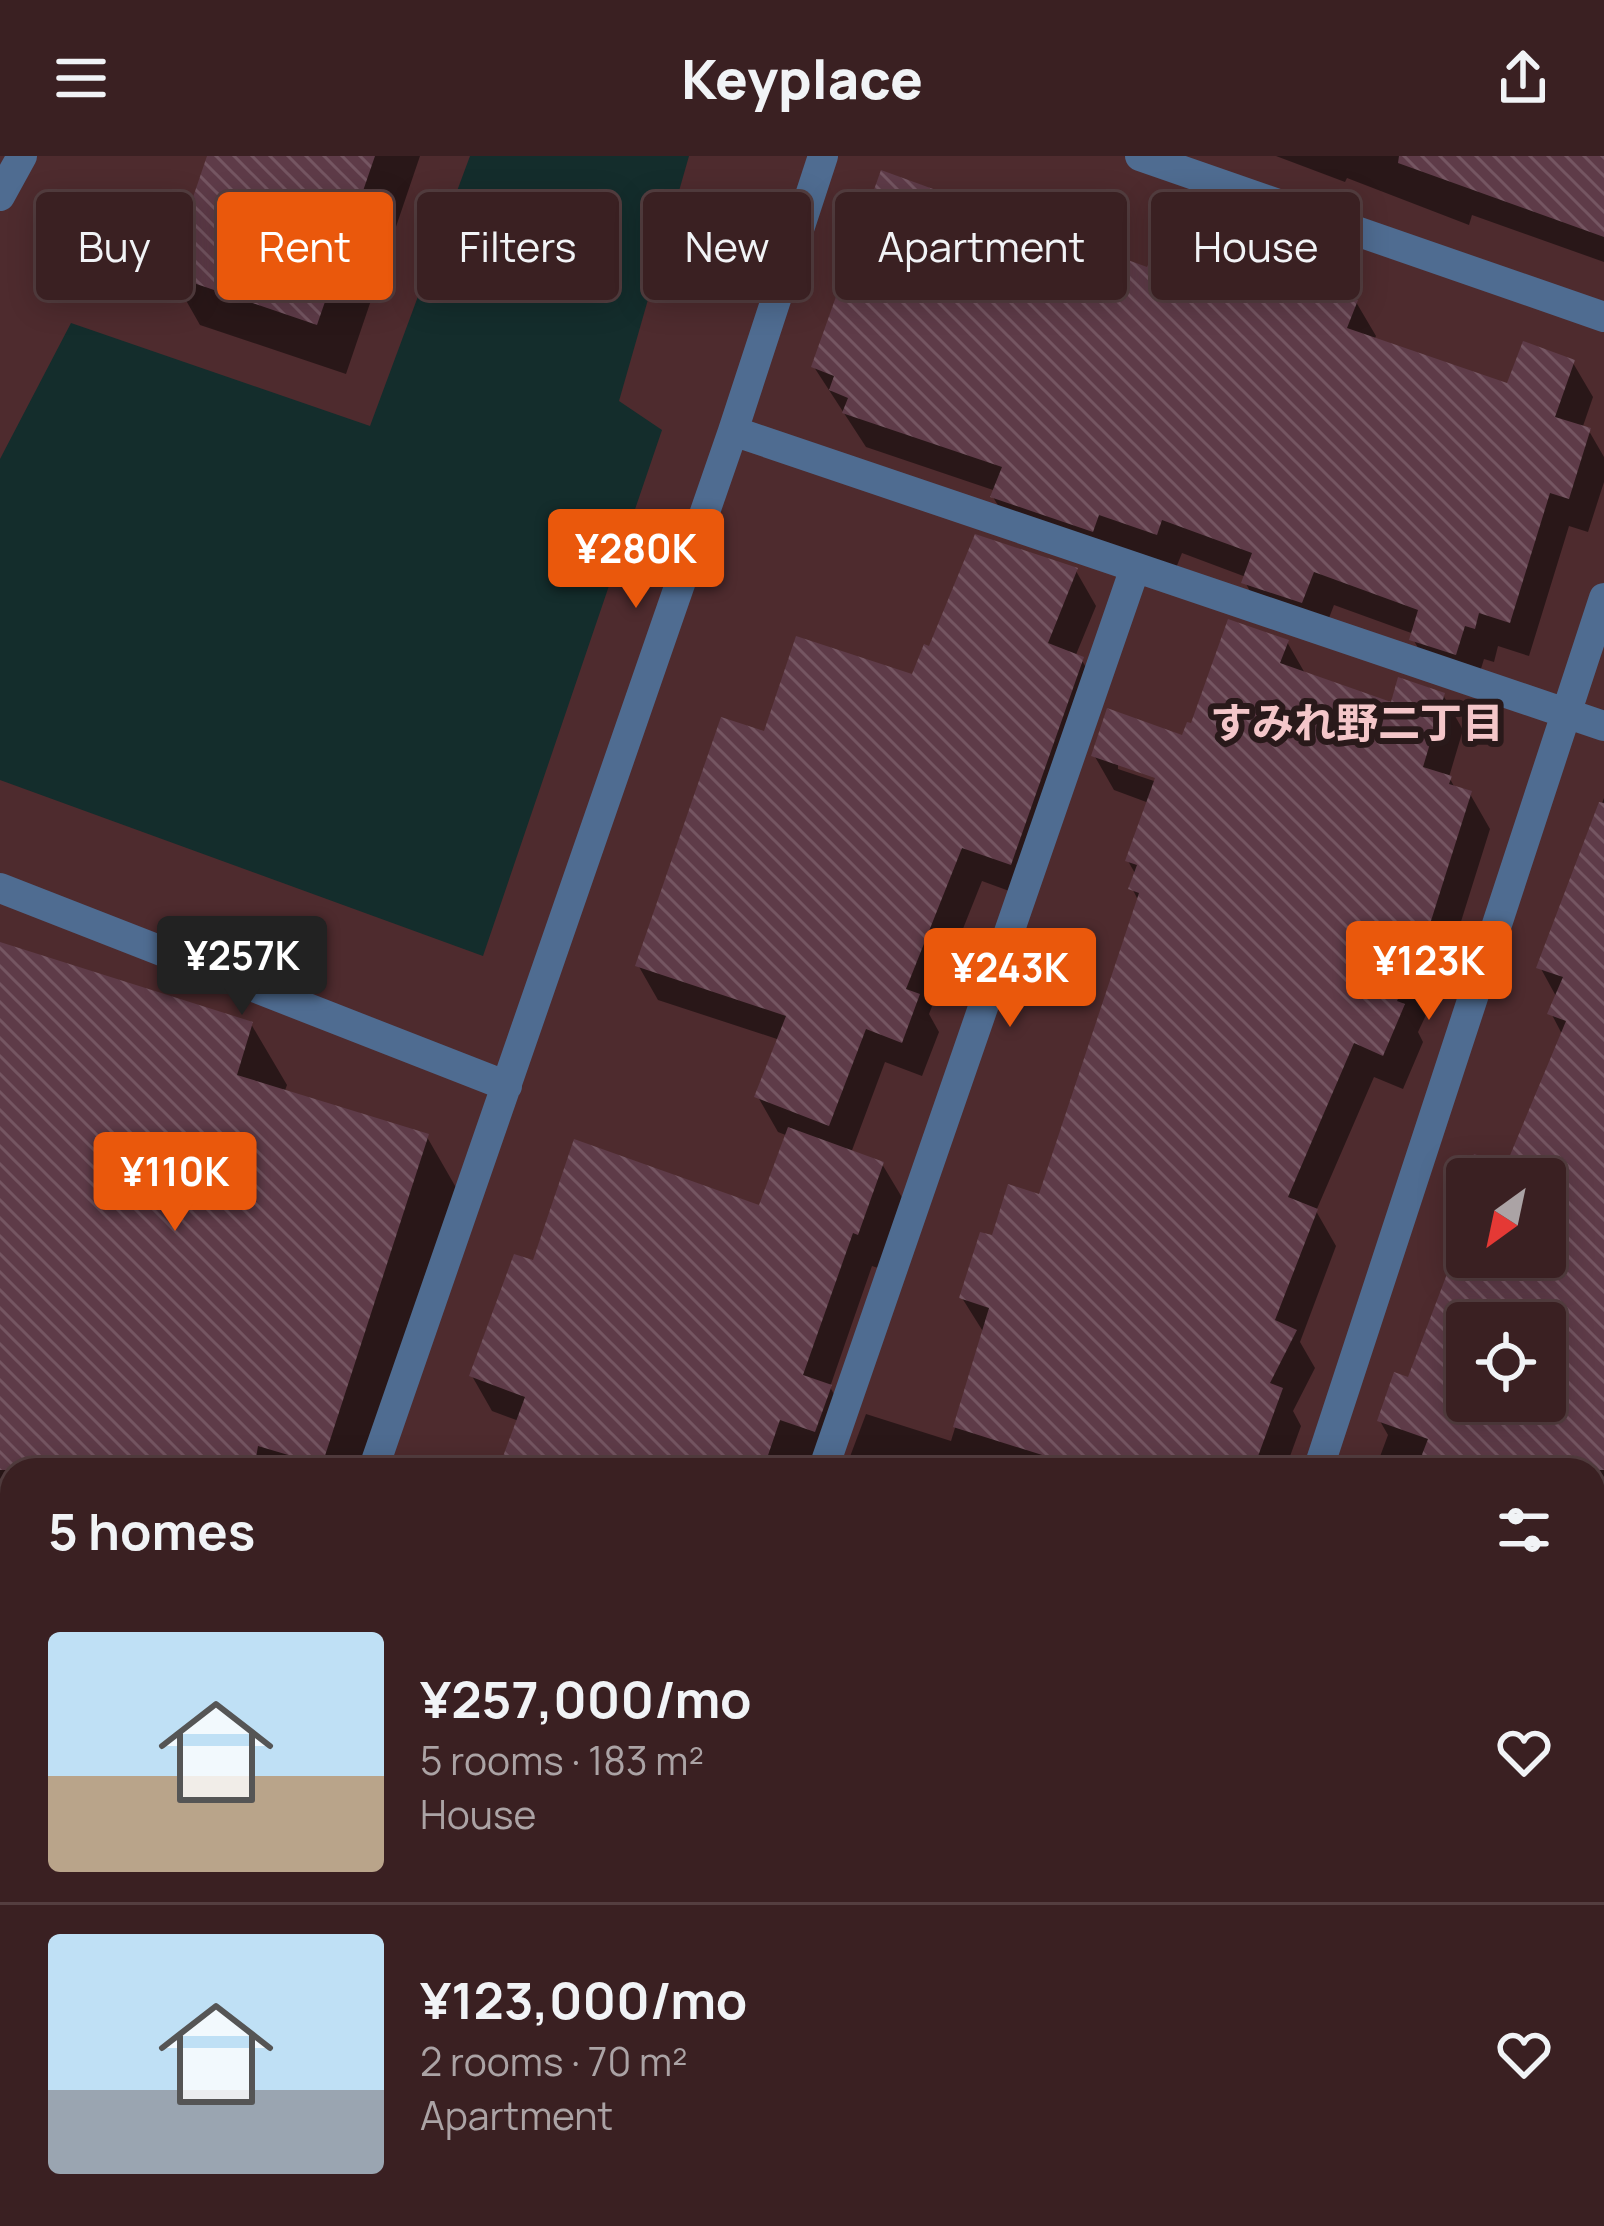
<!DOCTYPE html>
<html lang="en">
<head>
<meta charset="utf-8">
<style>
  :root { --surface:#3a2022; --page:#452d2f; --text:#f1f3f6; --muted:#aba3a5; --line:#543e40; --accent:#ea580c }
  body { margin:0; font-family:Manrope,"Noto Sans JP",sans-serif; background:var(--page); color:var(--text); height:100vh; display:flex; flex-direction:column; font-size:45px; white-space:nowrap }
  * { box-sizing:border-box; margin:0 }
  p { font-size:39px; color:var(--muted) }
  .icon { flex:none; width:66px; height:66px; fill:none; stroke:currentColor; stroke-width:2; stroke-linecap:round; stroke-linejoin:round }
  .map { position:relative; flex:1; overflow:hidden }
  .drawer { position:absolute; left:0px; top:1302px; width:1605px; height:768px; display:flex; flex-direction:column; background:var(--surface); border-radius:36px 36px 0 0; box-shadow:0 6px 30px #0003,0 0 0 3px var(--line) }
  .drawer>* { flex:none }
  .banner { position:absolute; left:36px; top:36px; width:1533px; height:108px; display:flex; gap:24px }
  .needle { width:78px; rotate:213deg }
  .fabs { position:absolute; left:1446px; top:1002px; display:grid; gap:24px }
  .fabs a { display:grid; place-items:center; width:120px; height:120px; border-radius:12px; background:var(--surface); box-shadow:0 6px 30px #0003,0 0 0 3px var(--line); font-size:60px }
  .price { position:absolute; translate:-50% -102px; padding:0 27px; border-radius:12px; background:var(--accent); color:#fff; font-size:39px; line-height:78px; filter:drop-shadow(0 3px 6px #0008) }
  .price::after { content:''; position:absolute; left:50%; top:72px; width:36px; height:27px; margin-left:-18px; background:inherit; clip-path:polygon(0 0,100% 0,50% 100%) }
  .price.current { background:#222; color:#fff }
  ul { padding:0; list-style:none }
  li { display:flex; align-items:center; gap:36px; height:300px; padding:0 48px }
  li+li { border-top:3px solid var(--line) }
  li span { display:grid; place-items:center; flex:none; width:336px; height:240px; border-radius:12px; color:#555 }
  li>.icon { margin-inline-start:auto }
  span .icon { width:144px; height:144px; fill:#fffc; stroke-width:1 }
  li b { font-size:51px }
  h2 { display:flex; justify-content:space-between; align-items:center; height:144px; padding:0 48px; font-size:51px }
  .pill { padding:0 42px; border-radius:12px; background:var(--surface); box-shadow:0 6px 30px #0003,0 0 0 3px var(--line); font-size:42px; line-height:108px }
  .pill.current { background:var(--accent); color:#fff }
  header { display:flex; justify-content:space-between; align-items:center; height:156px; padding:0 48px; background:var(--surface); font-size:54px; font-weight:800 }
  .map>svg:first-child { display:block }
  .water { fill:#142d2c }
  .shadow { fill:#0007; fill-rule:evenodd }
  .building { fill:url(#building-back-hatch); fill-rule:evenodd }
  .lines { fill:none; stroke-linecap:round; stroke-linejoin:round }
  .minor { stroke:#4f6c91; stroke-width:30 }
  .labels { text-anchor:middle; dominant-baseline:central; stroke-width:12; stroke-linejoin:round; paint-order:stroke }
  .neighbourhood-label { font-size:42px; font-weight:bold; fill:#f4c6c9; stroke:#29191a }
</style>
</head>
<body>
<header><svg class="icon" aria-label="menu" viewBox="0 0 24 24"><path d="M4 6h16M4 12h16M4 18h16"/></svg>Keyplace<svg class="icon" aria-label="share" viewBox="0 0 24 24"><path d="M12 15V3M7 8l5-5 5 5M5 13v7h14v-7"/></svg></header>
<div class="map">
<svg width="1604" height="2070" viewBox="0 0 1604 2070">
  <defs>
    <pattern id="building-back-hatch" width="6" height="6" patternUnits="userSpaceOnUse" patternTransform="scale(3)"><rect width="6" height="6" fill="#5e3b48"/><path d="M-1 5l2 2M0 0l6 6M5-1l2 2" fill="none" stroke="#755662"/></pattern>
  </defs>
  <rect width="100%" height="100%" fill="#4e2b2e"/>
  <path class="water" d="M 470,0 L 689,0 L 619,245 L 662,274 L 483,800 L 0,624 L 0,303 L 71,167 L 370,270 Z"/>
  <path class="shadow" d="M 211,0 L 420,0 L 346,218 L 200,169 L 171,118 Z
    M 1276,0 L 1604,0 L 1604,106 L 1472,59 L 1469,69 L 1347,22 L 1345,26 Z
    M 1148,115 L 1298,148 L 1356,146 L 1376,180 L 1374,184 L 1509,231 L 1573,207 L 1593,241 L 1582,273 L 1589,275 L 1604,301 L 1604,326 L 1588,376 L 1569,370 L 1529,500 L 1498,490 L 1494,506 L 1484,503 L 1475,532 L 1433,518 L 1413,483 L 1414,478 L 1334,449 L 1322,480 L 1264,461 L 1245,426 L 1246,421 L 1182,397 L 1176,412 L 1013,375 L 993,341 L 996,335 L 866,291 L 814,211 Z
    M 1076,415 L 1096,450 L 1075,501 L 1081,503 L 1102,538 L 1031,743 L 982,725 L 929,858 L 939,876 L 922,920 L 885,906 L 851,997 L 882,1008 L 903,1043 L 878,1112 L 872,1110 L 830,1231 L 850,1267 L 834,1314 L 501,1314 L 519,1265 L 492,1255 L 472,1220 L 535,1108 L 761,1052 L 788,980 L 778,976 L 758,941 L 780,884 L 658,844 L 638,809 L 766,579 L 914,521 L 931,494 Z
    M 1287,486 L 1306,519 L 1393,550 L 1443,539 L 1463,574 L 1449,621 L 1456,634 L 1470,638 L 1490,673 L 1443,823 L 1418,876 L 1423,886 L 1403,933 L 1374,921 L 1316,1055 L 1336,1090 L 1300,1186 L 1315,1212 L 1293,1255 L 1301,1270 L 1285,1314 L 845,1314 L 866,1258 L 951,1285 L 984,1177 L 962,1142 L 994,1083 L 1041,1042 L 1139,746 L 1132,732 L 1136,719 L 1128,705 L 1149,647 L 1114,634 L 1094,599 L 1184,583 ZM 1118,606 L 1171,625 L 1169,630 L 1118,613 Z
    M 1604,642 L 1604,1497 L 1593,1525 L 1593,1314 L 1375,1314 L 1388,1279 L 1380,1265 L 1410,1225 L 1467,1074 L 1467,1101 L 1545,1101 L 1545,1023 L 1469,1023 L 1507,1013 L 1563,880 L 1551,857 L 1557,842 L 1540,811 ZM 1467,1167 L 1545,1167 L 1545,1245 L 1467,1245 Z
    M 0,789 L 251,868 L 287,929 L 284,937 L 427,981 L 462,1042 L 374,1314 L 12,1314 L 12,1619 L 0,1655 Z
    M 0,1693 L 12,1697 L 12,1939 L 0,1934 Z
    M 1604,1716 L 1604,1763 L 1594,1746 Z
    M 1604,1826 L 1604,1921 L 1593,1904 L 1593,1857 Z
    M 0,2025 L 12,2030 L 12,2058 L 43,2058 L 50,2070 L 0,2070 Z
    M 138,2058 L 142,2058 L 174,2070 L 133,2070 Z
    M 384,2058 L 1019,2058 L 1012,2070 L 391,2070 Z
    M 1109,2058 L 1331,2058 L 1343,2062 L 1344,2058 L 1411,2058 L 1439,2067 L 1442,2058 L 1488,2058 L 1506,2064 L 1509,2070 L 1109,2070 L 1111,2063 Z"/>
  <path class="building" d="M 207,0 L 375,0 L 317,169 L 167,118 Z
    M 1399,0 L 1604,0 L 1604,81 L 1398,7 Z
    M 881,14 L 1147,111 L 1155,94 L 1296,144 L 1304,124 L 1358,144 L 1347,172 L 1507,227 L 1523,185 L 1575,204 L 1555,261 L 1591,272 L 1569,343 L 1550,337 L 1510,467 L 1479,457 L 1475,473 L 1465,470 L 1456,499 L 1409,484 L 1418,454 L 1314,416 L 1302,447 L 1241,427 L 1252,397 L 1162,364 L 1157,379 L 1099,359 L 1093,376 L 990,341 L 1002,311 L 842,257 L 848,242 L 829,234 L 834,220 L 811,211 Z
    M 975,378 L 1078,412 L 1048,487 L 1084,501 L 1011,709 L 962,692 L 906,833 L 920,838 L 902,887 L 866,873 L 829,970 L 754,941 L 786,860 L 635,810 L 721,561 L 764,575 L 796,480 L 912,518 L 924,488 L 929,490 Z
    M 1228,463 L 1289,484 L 1280,507 L 1391,546 L 1398,521 L 1445,537 L 1423,611 L 1452,620 L 1449,628 L 1472,635 L 1424,787 L 1397,845 L 1405,848 L 1383,900 L 1354,887 L 1288,1041 L 1318,1053 L 1275,1164 L 1297,1174 L 1270,1227 L 1283,1232 L 1253,1314 L 1090,1314 L 953,1271 L 989,1152 L 959,1142 L 980,1076 L 992,1079 L 1008,1028 L 1039,1038 L 1139,737 L 1128,733 L 1137,709 L 1125,705 L 1155,622 L 1091,600 L 1107,552 L 1182,579 L 1187,566 L 1191,567 Z
    M 1599,646 L 1604,647 L 1604,1314 L 1416,1314 L 1428,1283 L 1377,1265 L 1394,1216 L 1408,1221 L 1467,1065 L 1467,1101 L 1545,1101 L 1545,1023 L 1467,1023 L 1467,1046 L 1458,1043 L 1474,998 L 1506,1009 L 1566,865 L 1547,858 L 1563,821 L 1536,812 ZM 1467,1167 L 1545,1167 L 1545,1245 L 1467,1245 Z
    M 0,786 L 253,866 L 237,919 L 429,978 L 322,1309 L 258,1290 L 254,1314 L 0,1314 Z
    M 788,971 L 884,1006 L 858,1079 L 853,1077 L 803,1219 L 832,1229 L 815,1276 L 780,1264 L 763,1314 L 498,1314 L 525,1241 L 469,1220 L 514,1098 L 533,1104 L 574,983 L 759,1049 Z"/>
  <g class="lines">
    <path class="minor" d="M 1140,0 L 1604,161
      M 0,40 L 22,0
      M 733,275 L 1604,570
      M 0,732 L 507,930
      M 373,1314 L 733,275 L 823,0
      M 823,1314 L 1135,412
      M 1318,1314 L 1604,442
      M 1593,1534 L 1604,1503
      M 0,1941 L 12,1945
      M 1593,1995 L 1604,1999
      M 348,2058 L 383,2070
      M 1067,2070 L 1071,2058"/>
  </g>
  <g class="labels">
    <g class="neighbourhood-label">
      <text x="1357" y="566">すみれ野二丁目</text>
    </g>
  </g>
</svg>
<div class="fabs">
<a><svg class="needle" viewBox="-14 -14 28 28"><path d="M0-13l5 13h-10z" fill="#e53935"/><path d="M0 13l5-13h-10z" fill="#aba3a5"/></svg></a>
<a><svg class="icon" aria-label="locate" viewBox="0 0 24 24"><circle cx="12" cy="12" r="6"/><path d="M12 2v4M12 18v4M2 12h4M18 12h4"/></svg></a>
</div>
<b class="price" style="left:636px;top:455px">¥280K</b>
<b class="price current" style="left:242px;top:862px">¥257K</b>
<b class="price" style="left:1429px;top:867px">¥123K</b>
<b class="price" style="left:1010px;top:874px">¥243K</b>
<b class="price" style="left:175px;top:1078px">¥110K</b>
<div class="banner">
<a class="pill">Buy</a>
<a class="pill current">Rent</a>
<a class="pill">Filters</a>
<a class="pill">New</a>
<a class="pill">Apartment</a>
<a class="pill">House</a>
</div>
<section class="drawer">
<h2>5 homes<svg class="icon" aria-label="filters" viewBox="0 0 24 24"><path d="M4 7h16M4 17h16"/><circle cx="9" cy="7" r="2"/><circle cx="15" cy="17" r="2"/></svg></h2>
<ul>
<li><span style="background:linear-gradient(#bfe0f5 60%,#b9a48a 0)"><svg class="icon" aria-label="home" viewBox="0 0 24 24"><path d="M3 11l9-7 9 7M6 9v11h12V9"/></svg></span><div><b>¥257,000/mo</b><p>5 rooms · 183 m²</p><p>House</p></div><svg class="icon" aria-label="heart" viewBox="0 0 24 24"><path d="M12 20l-8-8c-3-5 5-10 8-4 3-6 11-1 8 4z"/></svg></li>
<li><span style="background:linear-gradient(#bfe0f5 65%,#9aa5b1 0)"><svg class="icon" aria-label="home" viewBox="0 0 24 24"><path d="M3 11l9-7 9 7M6 9v11h12V9"/></svg></span><div><b>¥123,000/mo</b><p>2 rooms · 70 m²</p><p>Apartment</p></div><svg class="icon" aria-label="heart" viewBox="0 0 24 24"><path d="M12 20l-8-8c-3-5 5-10 8-4 3-6 11-1 8 4z"/></svg></li>
</ul>
</section>
</div>
</body>
</html>
